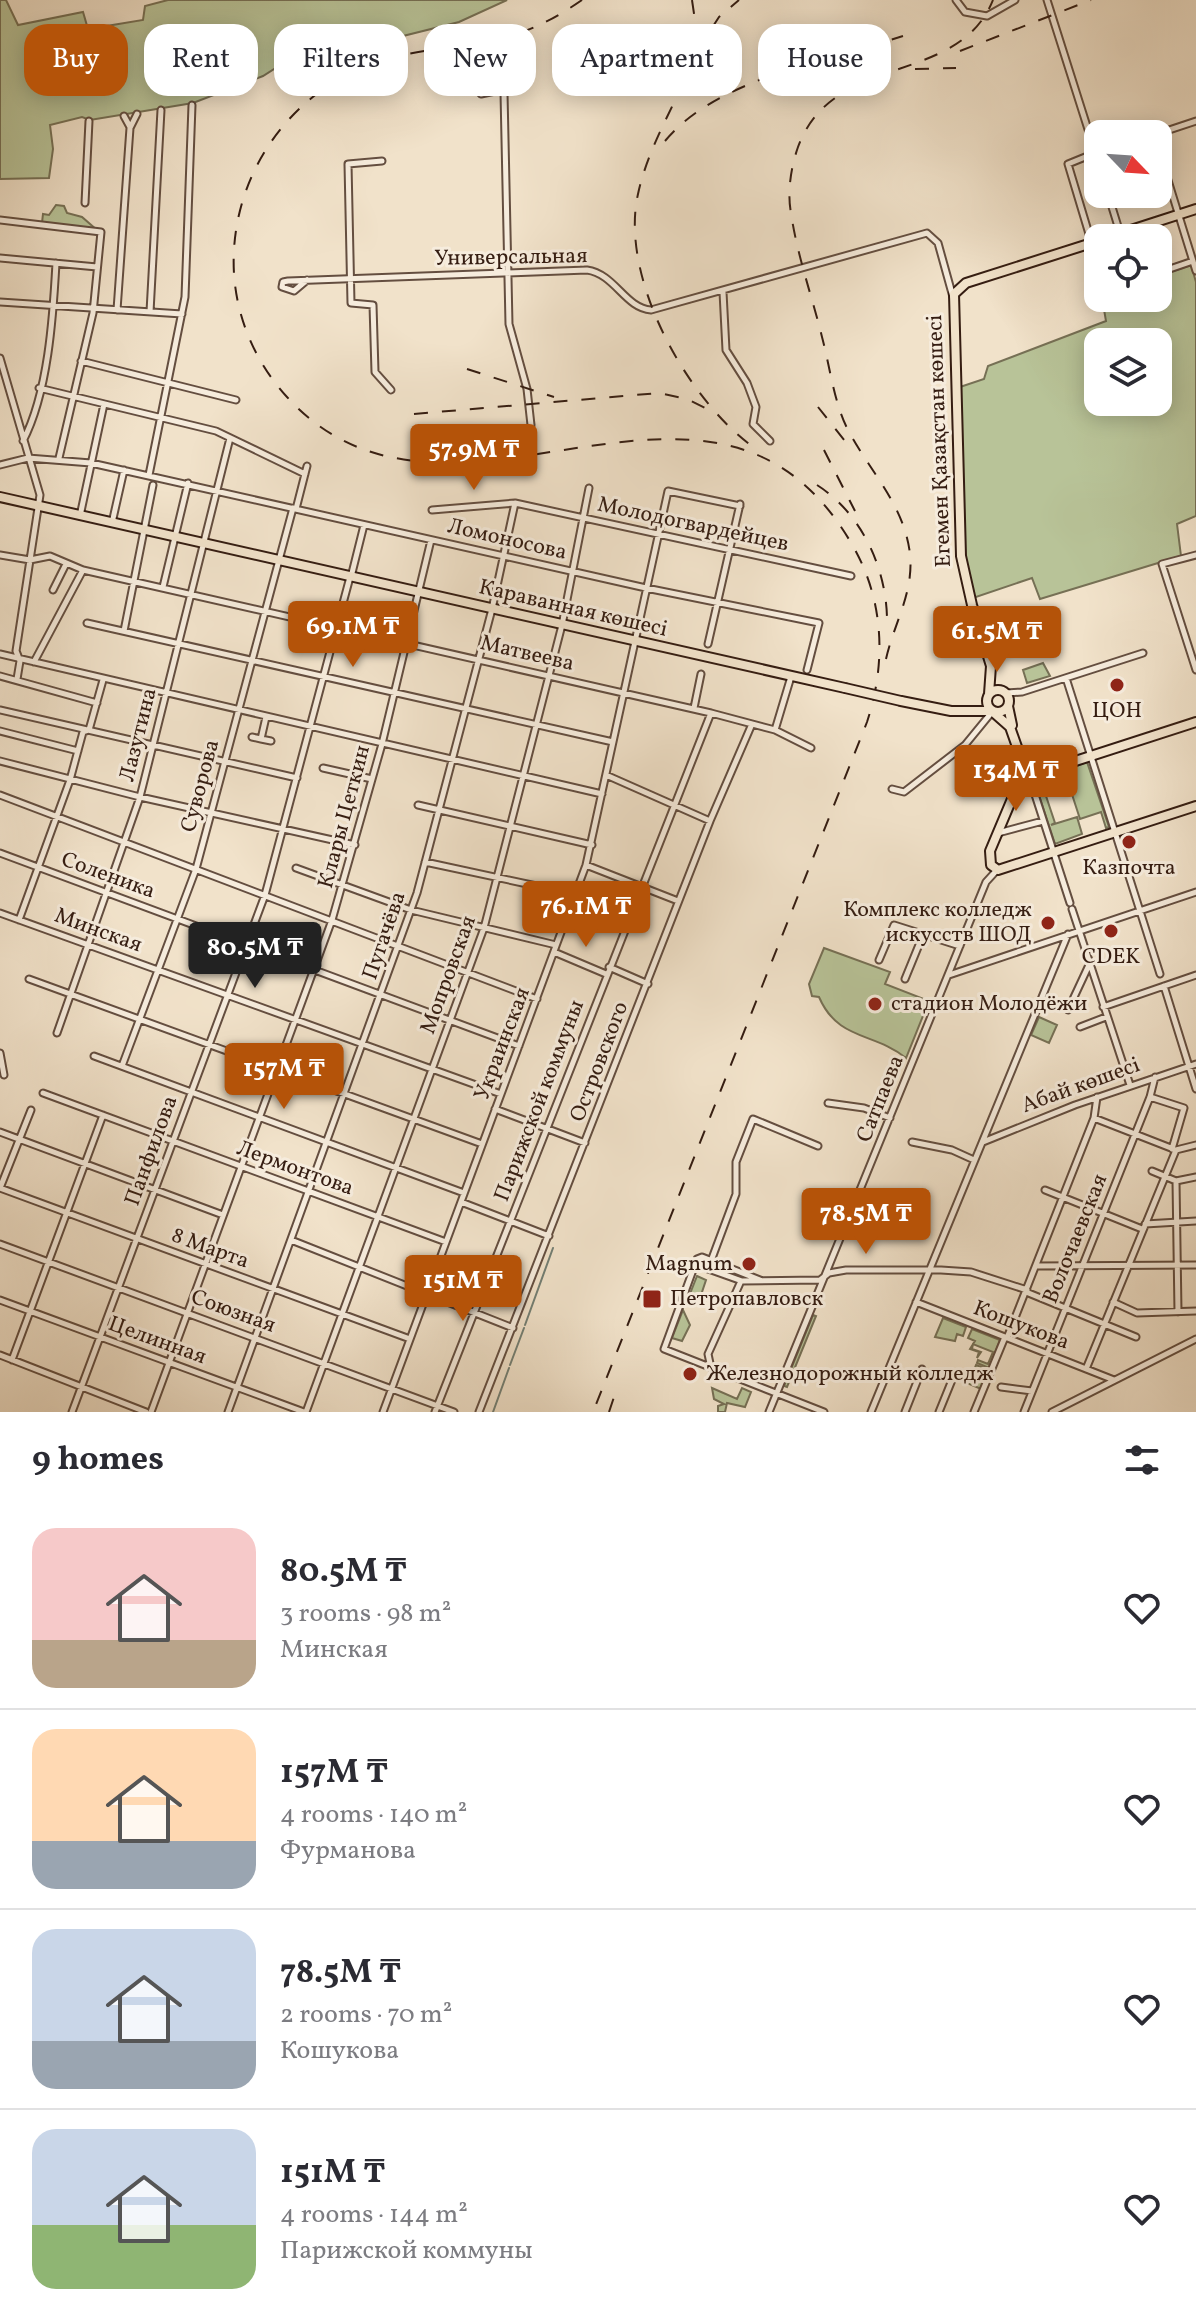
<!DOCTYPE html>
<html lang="en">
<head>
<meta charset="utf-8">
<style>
  :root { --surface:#fff; --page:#f7f7f7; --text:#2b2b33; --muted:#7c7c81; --line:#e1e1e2; --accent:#b45309 }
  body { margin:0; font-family:Vollkorn,serif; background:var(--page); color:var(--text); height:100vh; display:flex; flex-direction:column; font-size:30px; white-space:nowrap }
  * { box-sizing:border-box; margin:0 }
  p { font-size:26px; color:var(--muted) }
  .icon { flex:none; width:44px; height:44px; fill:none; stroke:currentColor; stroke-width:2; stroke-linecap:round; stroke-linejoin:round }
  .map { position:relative; height:1412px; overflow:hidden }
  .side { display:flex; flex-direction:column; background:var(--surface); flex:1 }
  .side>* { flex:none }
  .top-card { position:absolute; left:24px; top:24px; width:1148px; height:72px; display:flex; gap:16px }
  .needle { width:52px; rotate:115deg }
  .buttons { position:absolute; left:1084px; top:120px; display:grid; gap:16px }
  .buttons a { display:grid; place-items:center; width:88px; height:88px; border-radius:16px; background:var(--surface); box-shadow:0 4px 20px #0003; font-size:40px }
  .price { position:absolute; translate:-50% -68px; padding:0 18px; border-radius:8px; background:var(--accent); color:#fff; font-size:26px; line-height:52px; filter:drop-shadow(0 2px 4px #0008) }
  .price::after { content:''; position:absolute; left:50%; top:48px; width:24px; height:18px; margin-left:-12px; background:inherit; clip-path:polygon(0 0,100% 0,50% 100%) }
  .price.on { background:#222; color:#fff }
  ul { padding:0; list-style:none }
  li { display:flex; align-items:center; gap:24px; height:200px; padding:0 32px }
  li+li { border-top:2px solid var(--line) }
  li span { display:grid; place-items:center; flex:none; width:224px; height:160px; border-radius:24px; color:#555 }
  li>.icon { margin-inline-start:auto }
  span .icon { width:96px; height:96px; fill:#fffc; stroke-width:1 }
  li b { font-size:34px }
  h2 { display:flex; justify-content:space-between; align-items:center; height:96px; padding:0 32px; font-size:34px }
  .chip { padding:0 28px; border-radius:24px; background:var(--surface); box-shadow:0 4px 20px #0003; font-size:28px; line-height:72px }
  .chip.on { background:var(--accent); color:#fff }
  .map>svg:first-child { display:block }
  .green { fill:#b8c398; stroke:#767055; stroke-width:2; fill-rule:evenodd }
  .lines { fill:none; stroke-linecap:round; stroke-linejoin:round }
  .stream { stroke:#727e73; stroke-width:2 }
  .minor-casing { stroke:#644e40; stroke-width:9 }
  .major-casing { stroke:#351d12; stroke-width:12 }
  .minor { stroke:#f6ecdd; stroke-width:5 }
  .major { stroke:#f1e2ca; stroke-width:8 }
  .rail { stroke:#351d12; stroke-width:2; stroke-dasharray:14 14; stroke-linecap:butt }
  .major-bridge-casing { stroke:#351d12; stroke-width:12; stroke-linecap:butt }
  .major-bridge { stroke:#f1e2ca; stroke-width:8 }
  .poi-dot { fill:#8f2418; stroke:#f6ecdd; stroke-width:3 }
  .labels { text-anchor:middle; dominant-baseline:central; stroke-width:6; stroke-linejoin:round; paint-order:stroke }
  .street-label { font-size:22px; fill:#351d12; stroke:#f6ecdd }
  .poi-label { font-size:22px; fill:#351d12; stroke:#f6ecdd }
</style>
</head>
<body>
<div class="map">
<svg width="1196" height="1412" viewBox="0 0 1196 1412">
  <rect width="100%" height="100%" fill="#f1e2ca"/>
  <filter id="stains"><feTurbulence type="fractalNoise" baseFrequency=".0025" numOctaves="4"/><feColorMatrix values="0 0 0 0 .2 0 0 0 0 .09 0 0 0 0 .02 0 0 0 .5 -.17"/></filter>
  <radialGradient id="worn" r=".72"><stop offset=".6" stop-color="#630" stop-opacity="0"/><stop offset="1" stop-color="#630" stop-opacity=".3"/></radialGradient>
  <path class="green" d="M 0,0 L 6,0 L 18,25 L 83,12 L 88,29 L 143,20 L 145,6 L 168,0 L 507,0 L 459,22 L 359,47 L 326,68 L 310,46 L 263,76 L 193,103 L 90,120 L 82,117 L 50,125 L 53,149 L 49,178 L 0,179 Z
    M 56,205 L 64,206 L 67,213 L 82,217 L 97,230 L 42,223 L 43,214 L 49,215 Z
    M 1191,265 L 1196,282 L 1196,516 L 1177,524 L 1181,556 L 1040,599 L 1032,578 L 973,598 L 966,574 L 957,388 L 984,379 L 988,366 L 1106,321 L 1102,298 L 1158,298 L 1158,276 ZM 1098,342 L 1158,342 L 1158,402 L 1098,402 Z
    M 1043,663 L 1050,676 L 1027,683 L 1023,670 Z
    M 1087,762 L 1109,827 L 1106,828 L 1101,812 L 1080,819 L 1066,776 L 1058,778 L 1054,774 Z
    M 1050,775 L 1049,781 L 1042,784 L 1055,823 L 1051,825 L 1077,817 L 1082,834 L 1055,844 L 1034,780 Z
    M 824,948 L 890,972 L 885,984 L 929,1001 L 906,1058 C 874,1032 838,1041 819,997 L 812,996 L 809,984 Z
    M 1039,1017 L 1057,1025 L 1049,1043 L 1031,1035 Z
    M 697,1276 L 706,1280 L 700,1298 L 686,1304 Z
    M 683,1310 L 690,1325 L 682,1341 L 672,1338 Z
    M 813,1315 L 816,1316 L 787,1387 L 784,1386 Z
    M 943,1318 L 966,1327 L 963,1336 L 957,1334 L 955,1341 L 935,1337 Z
    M 972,1329 L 1000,1340 L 989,1368 L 977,1363 L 978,1360 L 988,1364 L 993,1352 L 973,1344 L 972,1349 L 981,1352 L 977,1358 L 979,1352 L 970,1349 L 975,1341 L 968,1338 Z
    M 976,1365 L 989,1370 L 981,1389 L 932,1368 L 969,1383 Z
    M 712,1388 L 737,1399 L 742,1388 L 751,1392 L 745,1407 L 727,1403 L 725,1412 L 718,1412 L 718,1406 L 724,1404 L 714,1399 Z"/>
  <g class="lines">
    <path class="stream" d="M 525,1325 L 553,1248
      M 510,1365 L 524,1328
      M 493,1412 L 509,1368"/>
    <defs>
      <path id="minor" d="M 956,0 L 965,12 L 987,16 L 1015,0
        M 1047,0 L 1098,161
        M 481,94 L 500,90 L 504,93 L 509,324 L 527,389 L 531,425
        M 124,116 L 130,127
        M 1157,134 L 1196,121
        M 1158,148 L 1196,271
        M 1095,153 L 1068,164 L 1098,264
        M 382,161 L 348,164 L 351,303 L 373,305 L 375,372 L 391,390
        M 1108,194 L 1120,233
        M 85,203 L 89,121
        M 0,220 L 101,232 L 93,313 L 59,458
        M 1146,225 L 1151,238
        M 0,258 L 97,267
        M 1158,258 L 1163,272
        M 1158,273 L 1193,261
        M 307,280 L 294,291 L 282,287 L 283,282 L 288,281 L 587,270 C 615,274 625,308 651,310 L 927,233 L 938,243 L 953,297
        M 723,292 L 726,350 L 747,383 L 756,407 L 753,424 L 770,441
        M 0,302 L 182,314
        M 117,310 L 130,128 L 137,114
        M 150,312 L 161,110
        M 0,358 L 40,495 L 16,651 L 20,661 L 17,679
        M 81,361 L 236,400
        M 39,388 L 216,431 L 305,474
        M 23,441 C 48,393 53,318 56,263
        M 0,465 L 28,458 L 91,463 L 646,588 L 819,623 L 807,670
        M 149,475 L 185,297 L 192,105
        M 296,509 L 307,466
        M 432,510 L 515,503 L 851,576
        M 80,516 L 104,404
        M 112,523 L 124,470
        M 0,555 L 30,560 L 50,556 L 83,570 L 711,713 L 775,730 L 811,748
        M 1196,555 L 1162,564 L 1196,670
        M 351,577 L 364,525
        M 163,587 L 188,483
        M 53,590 L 66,564
        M 87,623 L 613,742
        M 124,631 L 153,485
        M 708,644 L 740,504
        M 0,654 L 602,794
        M 34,662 L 83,570
        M 0,676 L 97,703
        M 1066,678 L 1160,974
        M 1006,693 L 1022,692 L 1143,653
        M 694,708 L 701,674
        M 0,710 L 297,778
        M 266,717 L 261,739 L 271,741
        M 775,730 L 790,680
        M 0,731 L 78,751
        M 252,737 L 261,739
        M 0,761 L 140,797 L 355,845
        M 323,768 L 372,779
        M 606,775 L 710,821
        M 1029,776 L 1070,903
        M 892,789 L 904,792 L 965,745 L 992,712
        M 0,795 L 537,999
        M 418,805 L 592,845
        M 998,833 L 1043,821
        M 0,853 L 519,1046
        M 425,862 L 574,894
        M 586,865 L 678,901
        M 296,868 L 411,910 L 556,945
        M 1072,909 L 1130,1085
        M 0,913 L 501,1094
        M 19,920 L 70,780 L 83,732 L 89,730 L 103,680
        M 196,945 L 240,961
        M 554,952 L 606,974
        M 879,960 L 894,925 L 960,946
        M 609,967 L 648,984
        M 949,975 L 1196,892
        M 29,979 L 482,1144
        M 905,979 L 923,935
        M 1164,986 L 1196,1089
        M 1103,1007 L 1196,975
        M 1068,1010 L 1089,965
        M 1080,1027 L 1106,1017
        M 57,1033 L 140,797 L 230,438
        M 0,1053 L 4,1075
        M 94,1056 L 464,1193
        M 122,1066 L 196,869 L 293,508
        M 43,1093 L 446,1242
        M 1150,1097 L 1184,1108 L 1172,1149
        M 828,1103 L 864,1108 L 890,1118
        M 495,1109 L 585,1143
        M 1094,1118 L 1176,1150 L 1196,1145
        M 0,1132 L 223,1215
        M 912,1142 L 952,1150 L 974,1160
        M 983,1142 L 1075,1105 L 1196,1064
        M 1152,1171 L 1176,1181
        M 1176,1181 L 1178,1312
        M 1176,1181 L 1196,1177
        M 0,1188 L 410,1339
        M 0,1188 L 31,1110
        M 1045,1190 L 1142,1229
        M 461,1202 L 549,1236
        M 1145,1224 L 1196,1221
        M 291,1240 L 513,1328
        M 0,1244 L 454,1412
        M 697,1259 L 664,1349 L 824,1412
        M 1036,1266 L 1196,1265
        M 708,1269 L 736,1194 L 736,1162 L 753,1119 L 818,1146
        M 742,1281 L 700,1266 L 697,1259 L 702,1257 L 760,1280
        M 1026,1292 L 1136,1337
        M 0,1300 L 304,1412
        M 916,1302 L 1114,1380
        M 1113,1302 L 1137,1313 L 1196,1311
        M 1007,1338 L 1094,1118 L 1097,1097
        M 0,1355 L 146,1412
        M 12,1360 L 103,1115
        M 711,1368 L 708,1354 L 741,1281 L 820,1280 L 829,1273 L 846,1270 L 941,1270 L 971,1272 L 1027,1290
        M 1086,1369 L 1176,1150
        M 1001,1387 L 1032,1391
        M 72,1412 L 265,895 L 350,577
        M 151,1412 L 332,920 L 382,744 L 431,540
        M 228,1412 L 417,893 L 492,609 L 515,503
        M 306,1412 L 484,928 L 562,625 L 589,488
        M 383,1412 L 586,865 L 668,491 L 740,506
        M 435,1412 L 711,713
        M 479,1412 L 710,821 L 752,724
        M 769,1412 L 986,882 L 997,870
        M 871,1412 L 1068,934
        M 905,1412 L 922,1369
        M 939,1412 L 952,1380
        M 974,1412 L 1005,1337
        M 1024,1412 L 1150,1097 L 1155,1077
        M 1052,1412 L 1196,1339"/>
      <path id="major" d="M 1106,238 L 1196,209
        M 0,497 L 845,688
        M987 701a11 11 0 1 1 22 0a11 11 0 1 1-22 0Z
        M 989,694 L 991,666 L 972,605 L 961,556 L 954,294 L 966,283 L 1098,241
        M 901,701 L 951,711 L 992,711
        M 1008,706 L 1012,725
        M 993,712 L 1010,727 L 1022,761
        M 1021,758 L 1022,775 L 990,851 L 991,865 L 998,870 L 1196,806
        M 1029,776 L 1196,722"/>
    </defs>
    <use href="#minor" class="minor-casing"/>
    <use href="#major" class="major-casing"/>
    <use href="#minor" class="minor"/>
    <use href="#major" class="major"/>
    <path class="rail" d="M 582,0 C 556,18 528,33 497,39 C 428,54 373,48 314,96 C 260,139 230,205 234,274 C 237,320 256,363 287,397 C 449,575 710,307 850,541 C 884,597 887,661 867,722 L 593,1412
      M 692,0 L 697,34 L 694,59 C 676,103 648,147 638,194 C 619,278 688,402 756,449
      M 697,51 L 719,17 L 739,0
      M 960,51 L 1091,0
      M 915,69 L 956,68
      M 665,141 C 716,79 828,60 903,36
      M 467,369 L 554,397
      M 818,407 L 848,445
      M 414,414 L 659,393 L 687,399 L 709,410
      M 824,450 L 855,511
      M 817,485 C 861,513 886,567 887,618
      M 886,659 C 894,623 914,593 910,554 C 904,504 870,472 848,430 C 834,403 830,367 822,337 C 812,296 797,255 791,213 C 787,192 791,167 798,147 C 833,51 958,87 993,0
      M 609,1412 L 615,1394"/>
    <defs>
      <path id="major-bridge" d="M 845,688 L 901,701"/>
    </defs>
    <use href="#major-bridge" class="major-bridge-casing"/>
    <use href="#major-bridge" class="major-bridge"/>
  </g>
  <g class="poi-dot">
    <circle cx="1117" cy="685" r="8"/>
    <circle cx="1129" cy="842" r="8"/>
    <circle cx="1048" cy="923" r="8"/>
    <circle cx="1111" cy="931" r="8"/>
    <circle cx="875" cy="1004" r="8"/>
    <circle cx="749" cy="1264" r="8"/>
    <rect x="642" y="1289" width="20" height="20" rx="4"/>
    <circle cx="690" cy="1374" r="8"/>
  </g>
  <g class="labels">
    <g class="street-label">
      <text transform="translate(511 258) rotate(-1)">Универсальная</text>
      <text transform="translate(940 441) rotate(-92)">Егемен Қазақстан көшесі</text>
      <text transform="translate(693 525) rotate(12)">Молодогвардейцев</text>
      <text transform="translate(507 540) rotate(13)">Ломоносова</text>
      <text transform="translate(573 609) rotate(13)">Караванная көшесі</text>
      <text transform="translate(527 654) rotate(13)">Матвеева</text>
      <text transform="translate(139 735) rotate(-76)">Лазутина</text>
      <text transform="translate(201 786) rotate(-75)">Суворова</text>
      <text transform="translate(345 817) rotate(-75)">Клары Цеткин</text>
      <text transform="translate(108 876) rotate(20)">Соленика</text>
      <text transform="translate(98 931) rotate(20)">Минская</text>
      <text transform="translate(385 936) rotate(-71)">Пугачёва</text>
      <text transform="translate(449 975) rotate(-70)">Мопровская</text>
      <text transform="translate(503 1044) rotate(-69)">Украинская</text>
      <text transform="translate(600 1062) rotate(-69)">Островского</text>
      <text transform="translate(1081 1086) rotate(-20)">Абай көшесі</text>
      <text transform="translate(881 1099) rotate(-68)">Сатпаева</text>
      <text transform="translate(540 1101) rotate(-69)">Парижской коммуны</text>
      <text transform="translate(152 1151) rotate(-70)">Панфилова</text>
      <text transform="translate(295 1169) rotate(20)">Лермонтова</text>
      <text transform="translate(1076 1239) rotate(-68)">Волочаевская</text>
      <text transform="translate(210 1249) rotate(20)">8 Марта</text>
      <text transform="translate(233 1312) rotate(20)">Союзная</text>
      <text transform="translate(1021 1326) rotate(21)">Кошукова</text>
      <text transform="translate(157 1341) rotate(20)">Целинная</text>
    </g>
    <g class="poi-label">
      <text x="1117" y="711">ЦОН</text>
      <text x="1129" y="868">Казпочта</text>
      <text x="1032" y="910" text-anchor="end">Комплекс колледж<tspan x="1032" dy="25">искусств ШОД</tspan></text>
      <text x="1111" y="957">CDEK</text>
      <text x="891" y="1004" text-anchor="start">стадион Молодёжи</text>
      <text x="733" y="1264" text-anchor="end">Magnum</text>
      <text x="670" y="1299" text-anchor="start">Петропавловск</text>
      <text x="706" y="1374" text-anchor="start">Железнодорожный колледж</text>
    </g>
  </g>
  <rect width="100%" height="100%" filter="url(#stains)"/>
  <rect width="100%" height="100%" fill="url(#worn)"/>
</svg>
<div class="buttons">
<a><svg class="needle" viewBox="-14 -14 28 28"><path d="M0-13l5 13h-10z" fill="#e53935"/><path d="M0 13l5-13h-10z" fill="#7c7c81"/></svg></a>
<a><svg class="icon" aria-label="locate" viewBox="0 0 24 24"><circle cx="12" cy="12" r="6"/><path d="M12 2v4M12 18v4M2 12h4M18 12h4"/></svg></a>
<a><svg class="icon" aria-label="layers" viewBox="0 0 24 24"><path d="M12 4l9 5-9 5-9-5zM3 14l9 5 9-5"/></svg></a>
</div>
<b class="price" style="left:474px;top:492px">57.9M ₸</b>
<b class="price" style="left:353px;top:669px">69.1M ₸</b>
<b class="price" style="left:997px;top:674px">61.5M ₸</b>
<b class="price" style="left:1016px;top:813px">134M ₸</b>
<b class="price" style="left:586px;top:949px">76.1M ₸</b>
<b class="price on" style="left:255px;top:990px">80.5M ₸</b>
<b class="price" style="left:284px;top:1111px">157M ₸</b>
<b class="price" style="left:866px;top:1256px">78.5M ₸</b>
<b class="price" style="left:463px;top:1323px">151M ₸</b>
<div class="top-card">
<a class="chip on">Buy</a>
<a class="chip">Rent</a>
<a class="chip">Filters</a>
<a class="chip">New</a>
<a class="chip">Apartment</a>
<a class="chip">House</a>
</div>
</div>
<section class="side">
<h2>9 homes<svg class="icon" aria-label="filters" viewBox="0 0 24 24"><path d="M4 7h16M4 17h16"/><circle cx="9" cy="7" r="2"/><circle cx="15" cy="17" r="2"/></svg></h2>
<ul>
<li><span style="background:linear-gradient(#f6c9c9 70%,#b9a48a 0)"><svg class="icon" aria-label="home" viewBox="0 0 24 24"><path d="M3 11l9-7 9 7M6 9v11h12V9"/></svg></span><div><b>80.5M ₸</b><p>3 rooms · 98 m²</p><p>Минская</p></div><svg class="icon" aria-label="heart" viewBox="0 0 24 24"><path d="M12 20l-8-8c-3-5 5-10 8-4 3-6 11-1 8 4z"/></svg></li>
<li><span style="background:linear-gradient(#ffd9b3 70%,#9aa5b1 0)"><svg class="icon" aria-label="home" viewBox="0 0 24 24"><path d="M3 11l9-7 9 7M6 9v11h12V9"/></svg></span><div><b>157M ₸</b><p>4 rooms · 140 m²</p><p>Фурманова</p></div><svg class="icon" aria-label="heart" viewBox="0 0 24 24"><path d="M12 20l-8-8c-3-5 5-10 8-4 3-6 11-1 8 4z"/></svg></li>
<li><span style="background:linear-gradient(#c9d6e8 70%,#9aa5b1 0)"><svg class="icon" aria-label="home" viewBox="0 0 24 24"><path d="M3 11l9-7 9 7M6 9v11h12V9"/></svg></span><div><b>78.5M ₸</b><p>2 rooms · 70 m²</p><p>Кошукова</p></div><svg class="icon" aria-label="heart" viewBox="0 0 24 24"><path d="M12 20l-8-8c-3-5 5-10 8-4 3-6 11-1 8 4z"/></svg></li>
<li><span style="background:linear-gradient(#c9d6e8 60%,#8fb573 0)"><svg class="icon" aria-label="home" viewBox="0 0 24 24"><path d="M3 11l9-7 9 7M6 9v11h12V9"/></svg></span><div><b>151M ₸</b><p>4 rooms · 144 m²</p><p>Парижской коммуны</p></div><svg class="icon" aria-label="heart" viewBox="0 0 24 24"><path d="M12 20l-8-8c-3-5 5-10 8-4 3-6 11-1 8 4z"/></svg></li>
</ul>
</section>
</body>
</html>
